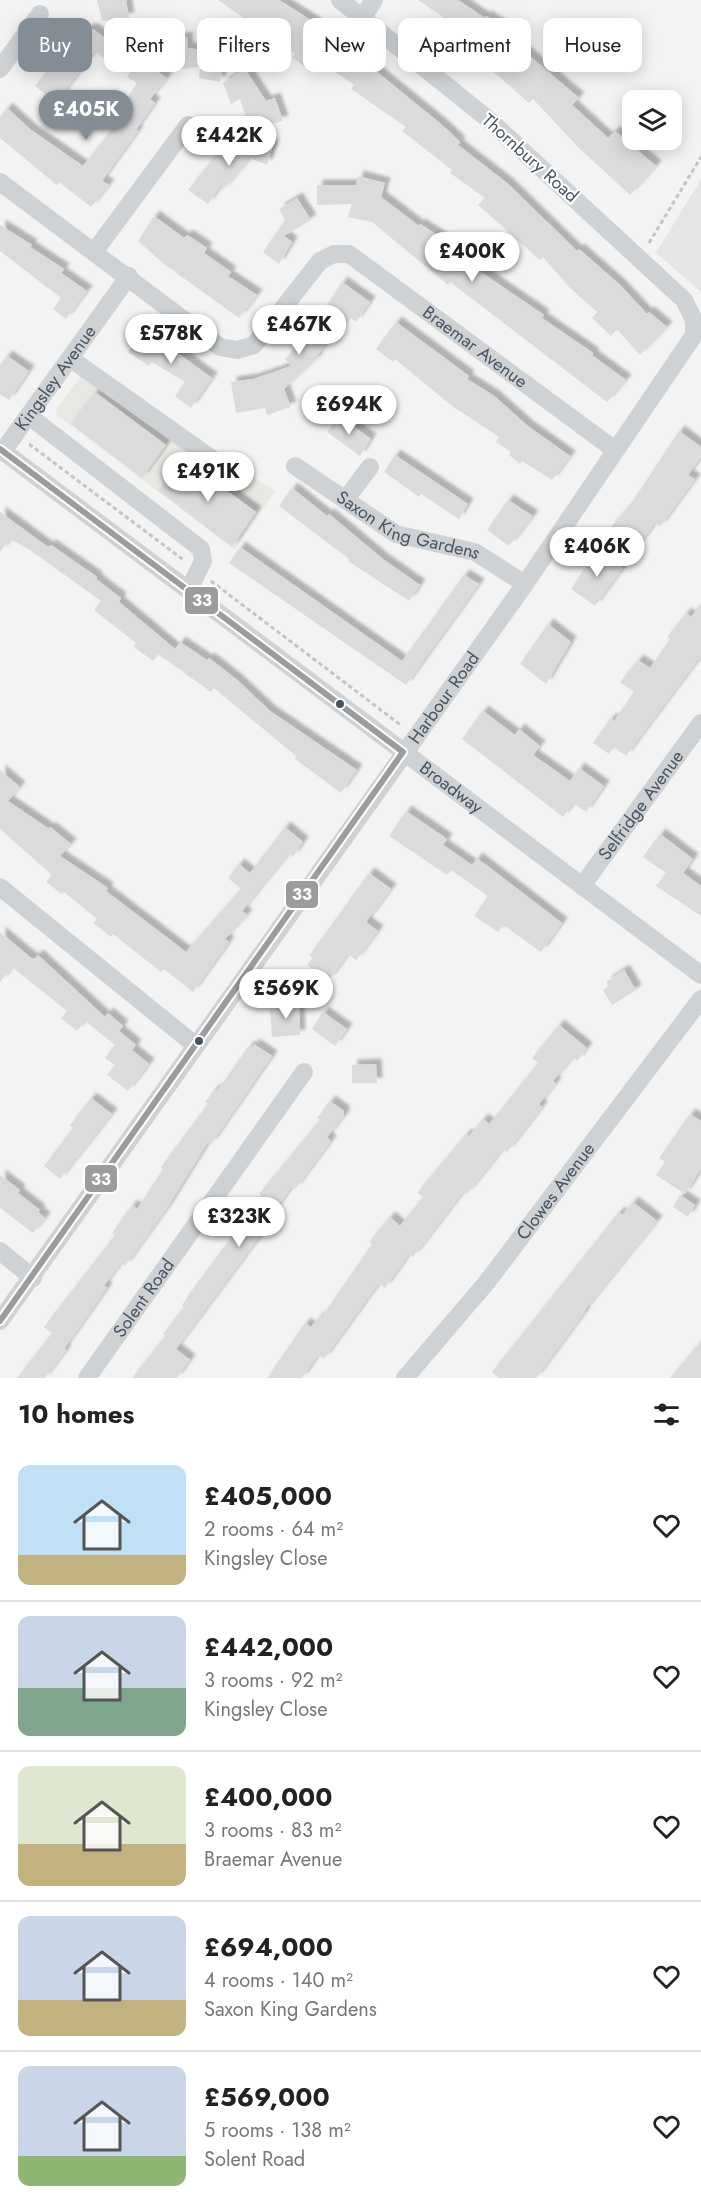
<!DOCTYPE html>
<html lang="en">
<head>
<meta charset="utf-8">
<style>
  :root { --surface:#fff; --page:#f6f6f6; --text:#222; --muted:#767676; --line:#e0e0e0; --accent:#848c95 }
  body { margin:0; font-family:Jost,sans-serif; background:var(--page); color:var(--text); height:100vh; display:flex; flex-direction:column; font-size:22px; white-space:nowrap }
  * { box-sizing:border-box; margin:0 }
  p { font-size:20px; color:var(--muted) }
  .icon { flex:none; width:33px; height:33px; fill:none; stroke:currentColor; stroke-width:2; stroke-linecap:round; stroke-linejoin:round }
  .map { position:relative; height:1378px; overflow:hidden }
  .details { display:flex; flex-direction:column; background:var(--surface); flex:1 }
  .details>* { flex:none }
  .hud { position:absolute; left:18px; top:18px; width:666px; height:54px; display:flex; gap:12px }
  .controls { position:absolute; left:622px; top:90px; display:grid; gap:12px }
  .controls a { display:grid; place-items:center; width:60px; height:60px; border-radius:12px; background:var(--surface); box-shadow:0 3px 15px #0003; font-size:30px }
  .price { position:absolute; translate:-50% -51px; padding:0 14px; border-radius:21px; background:#fff; color:#222; font-size:20px; line-height:39px; filter:drop-shadow(0 2px 3px #0008) }
  .price::after { content:''; position:absolute; left:50%; top:36px; width:18px; height:14px; margin-left:-9px; background:inherit; clip-path:polygon(0 0,100% 0,50% 100%) }
  .price.on { background:var(--accent); color:#fff }
  ul { padding:0; list-style:none }
  li { display:flex; align-items:center; gap:18px; height:150px; padding:0 18px }
  li+li { border-top:2px solid var(--line) }
  li span { display:grid; place-items:center; flex:none; width:168px; height:120px; border-radius:12px; color:#555 }
  li>.icon { margin-inline-start:auto }
  span .icon { width:72px; height:72px; fill:#fffc; stroke-width:1 }
  li b { font-size:26px }
  h2 { display:flex; justify-content:space-between; align-items:center; height:72px; padding:0 18px; font-size:26px }
  .chip { padding:0 21px; border-radius:12px; background:var(--surface); box-shadow:0 3px 15px #0003; font-size:21px; line-height:54px }
  .chip.on { background:var(--accent); color:#fff }
  .map>svg:first-child { display:block }
  .commercial { fill:#e8e7e2 }
  .education { fill:#e5e4e6 }
  .building { fill:#dbdbdd; filter:url(#shadow) }
  .lines { fill:none; stroke-linecap:round; stroke-linejoin:round }
  .path { stroke:#bbc9c5; stroke-width:3; stroke-dasharray:4.5 3; stroke-linecap:butt }
  .minor { stroke:#cfd2d4; stroke-width:18 }
  .bus-1-casing { stroke:#fff; stroke-width:10 }
  .bus-1 { stroke:#9d9c9c; stroke-width:6 }
  .bus-dot { fill:#475463; stroke:#fff; stroke-width:2 }
  .labels { text-anchor:middle; dominant-baseline:central; stroke-width:4.5; stroke-linejoin:round; paint-order:stroke }
  .street-label { font-size:18px; fill:#475463; stroke:#fff }
  .line-badge { stroke:#fff; stroke-width:2 }
  .badge-label { font-size:16px; text-anchor:middle; font-weight:bold; fill:#fff }
</style>
</head>
<body>
<div class="map">
<svg width="701" height="1378" viewBox="0 0 701 1378">
  <defs>
    <filter id="shadow"><feDropShadow dx="5.5" dy="-5.5" stdDeviation="1.5" flood-color="#0004"/></filter>
  </defs>
  <rect width="100%" height="100%" fill="#f4f3f3"/>
  <path class="commercial" d="M 89,366 L 155,415 L 275,491 L 235,550 L 56,414 L 57,408 Z"/>
  <path class="education" d="M 701,179 L 701,292 L 656,253 Z"/>
  <path class="building" d="M 97,0 L 126,0 L 129,18 L 102,21 Z
    M 218,0 L 279,0 L 323,28 L 442,125 L 460,142 L 458,145 L 507,183 L 577,251 L 579,249 L 620,285 L 647,314 L 649,312 L 667,327 L 640,355 L 617,329 L 611,336 L 592,318 L 597,312 L 569,287 L 543,257 L 540,260 L 478,205 L 485,198 L 450,173 L 452,170 L 402,131 L 406,127 L 351,89 L 354,85 L 318,60 L 310,71 L 292,57 L 295,54 Z
    M 418,0 L 458,0 L 485,18 L 486,16 L 507,29 L 504,34 L 579,98 L 572,105 L 608,138 L 615,131 L 656,166 L 630,195 L 579,148 L 533,99 L 529,103 L 491,70 L 494,66 L 440,28 L 446,19 Z
    M 87,29 L 93,29 L 116,46 L 107,61 L 95,51 L 56,103 L 35,86 L 49,68 L 51,70 L 69,45 L 74,50 Z
    M 187,37 L 188,48 L 226,54 L 220,82 L 199,78 L 200,67 L 166,71 L 162,41 Z
    M 140,59 L 167,78 L 150,99 L 155,103 L 136,130 L 138,131 L 102,181 L 109,185 L 91,207 L 59,182 L 57,185 L 0,138 L 0,117 L 7,108 L 31,130 L 83,166 L 131,106 L 125,102 L 137,83 L 127,77 Z
    M 245,69 L 266,101 L 275,98 L 283,121 L 250,129 L 240,99 L 231,104 L 223,83 Z
    M 239,136 L 273,145 L 267,165 L 250,158 L 221,192 L 224,181 L 208,204 L 188,190 L 220,150 L 232,158 Z
    M 358,176 L 385,183 L 381,197 L 419,226 L 420,224 L 448,242 L 468,259 L 466,262 L 544,315 L 542,318 L 593,353 L 593,356 L 626,380 L 607,402 L 450,282 L 448,285 L 372,222 L 348,217 L 352,204 L 317,205 L 317,185 L 356,185 Z
    M 297,198 L 311,220 L 284,236 L 292,242 L 279,264 L 263,252 L 285,220 L 279,209 Z
    M 154,216 L 184,238 L 187,235 L 207,248 L 204,253 L 231,272 L 228,276 L 257,295 L 239,318 L 164,264 L 138,241 Z
    M 0,225 L 32,245 L 30,247 L 64,269 L 61,273 L 87,291 L 66,319 L 53,309 L 61,298 L 0,251 Z
    M 342,282 L 370,302 L 356,322 L 349,317 L 315,358 L 320,356 L 284,389 L 291,407 L 267,415 L 265,408 L 236,413 L 231,382 L 253,379 L 291,366 L 285,359 L 313,328 L 312,327 Z
    M 396,322 L 469,376 L 467,379 L 494,396 L 529,427 L 570,456 L 552,480 L 522,461 L 520,464 L 509,455 L 511,452 L 496,442 L 499,437 L 452,406 L 395,359 L 393,362 L 376,349 Z
    M 147,326 L 168,340 L 165,344 L 212,378 L 191,408 L 175,396 L 185,382 L 152,362 L 149,366 L 128,352 Z
    M 7,356 L 29,371 L 9,400 L 0,394 L 0,365 Z
    M 95,392 L 166,445 L 142,478 L 71,424 Z
    M 339,416 L 371,439 L 360,456 L 327,432 Z
    M 679,431 L 701,447 L 701,457 L 688,475 L 695,479 L 660,527 L 655,523 L 637,548 L 611,527 L 631,504 Z
    M 395,455 L 468,504 L 459,519 L 421,494 L 419,497 L 384,472 Z
    M 185,460 L 256,512 L 232,547 L 158,490 Z
    M 292,488 L 327,516 L 329,514 L 384,560 L 420,585 L 409,601 L 348,561 L 349,559 L 279,506 Z
    M 508,500 L 533,516 L 509,546 L 487,530 Z
    M 0,512 L 48,547 L 51,545 L 97,577 L 96,579 L 121,598 L 119,602 L 175,649 L 180,642 L 207,660 L 209,658 L 236,679 L 270,711 L 357,770 L 341,793 L 295,759 L 296,756 L 214,688 L 211,692 L 158,654 L 153,661 L 134,647 L 136,643 L 94,610 L 101,601 L 30,550 L 10,539 L 0,552 Z
    M 240,547 L 402,661 L 464,575 L 479,584 L 406,685 L 229,563 Z
    M 597,550 L 623,568 L 595,606 L 571,589 Z
    M 701,604 L 701,656 L 626,756 L 614,747 L 609,754 L 593,743 L 611,718 L 614,721 L 634,692 L 620,682 L 638,660 L 650,668 L 670,639 L 667,637 L 686,613 L 691,617 Z
    M 548,624 L 571,642 L 546,684 L 520,664 Z
    M 483,711 L 515,735 L 519,729 L 540,746 L 533,755 L 570,781 L 579,768 L 604,786 L 586,812 L 573,803 L 563,817 L 462,739 Z
    M 0,770 L 20,787 L 8,801 L 49,829 L 50,827 L 71,844 L 60,856 L 108,888 L 106,891 L 186,952 L 241,889 L 228,878 L 239,864 L 250,873 L 285,827 L 303,842 L 293,857 L 289,853 L 242,911 L 247,915 L 225,939 L 229,942 L 193,992 L 164,969 L 161,972 L 113,934 L 111,937 L 93,923 L 97,919 L 64,892 L 62,894 L 46,882 L 52,875 L 0,829 Z
    M 406,811 L 447,839 L 443,845 L 472,865 L 477,858 L 562,923 L 541,952 L 506,927 L 502,927 L 498,932 L 474,916 L 488,896 L 451,870 L 447,875 L 389,836 Z
    M 660,834 L 693,859 L 683,873 L 701,886 L 701,916 L 656,886 L 666,873 L 643,857 Z
    M 369,873 L 391,889 L 366,922 L 378,931 L 356,960 L 348,954 L 329,980 L 307,965 L 313,958 L 309,956 Z
    M 0,932 L 30,957 L 34,959 L 38,955 L 105,1017 L 108,1013 L 123,1026 L 119,1031 L 136,1045 L 132,1050 L 149,1064 L 128,1091 L 107,1075 L 115,1065 L 105,1058 L 115,1045 L 85,1021 L 77,1031 L 61,1018 L 67,1011 L 12,967 L 0,982 Z
    M 624,970 L 636,990 L 612,1005 L 603,990 L 609,986 L 606,982 Z
    M 299,1003 L 300,1035 L 272,1037 L 270,1009 L 279,1008 L 279,1004 Z
    M 323,1012 L 347,1029 L 335,1046 L 312,1029 Z
    M 559,1025 L 587,1048 L 577,1061 L 573,1057 L 553,1081 L 556,1083 L 539,1104 L 542,1107 L 507,1152 L 504,1149 L 498,1155 L 467,1194 L 464,1191 L 413,1257 L 409,1254 L 385,1288 L 379,1283 L 324,1359 L 318,1355 L 302,1378 L 267,1378 L 305,1323 L 311,1327 L 319,1317 L 321,1318 L 372,1244 L 369,1242 L 390,1217 L 400,1226 L 423,1197 L 417,1193 L 466,1134 L 469,1136 L 483,1119 L 489,1124 L 496,1116 L 538,1063 L 532,1058 Z
    M 254,1044 L 272,1056 L 211,1144 L 208,1142 L 167,1208 L 125,1266 L 121,1263 L 104,1286 L 107,1288 L 64,1349 L 66,1350 L 45,1378 L 17,1378 L 52,1333 L 44,1327 L 115,1235 L 112,1233 L 132,1205 L 137,1209 L 163,1169 L 161,1167 L 208,1104 L 205,1102 L 215,1089 L 217,1091 L 249,1046 L 252,1048 Z
    M 376,1064 L 377,1083 L 352,1083 L 352,1065 Z
    M 91,1098 L 112,1114 L 60,1179 L 44,1166 L 73,1128 L 70,1125 Z
    M 330,1101 L 344,1111 L 344,1116 L 327,1137 L 331,1141 L 295,1189 L 292,1186 L 267,1222 L 269,1224 L 176,1349 L 190,1360 L 177,1378 L 132,1378 L 165,1336 L 163,1334 L 184,1307 L 182,1305 L 193,1289 L 262,1196 L 259,1194 L 320,1120 L 317,1118 Z
    M 690,1114 L 701,1121 L 701,1169 L 685,1194 L 656,1175 L 665,1162 L 659,1158 Z
    M 0,1175 L 20,1190 L 18,1193 L 40,1210 L 38,1212 L 45,1218 L 33,1233 L 0,1208 Z
    M 680,1195 L 695,1205 L 688,1217 L 673,1207 Z
    M 633,1202 L 657,1221 L 584,1311 L 585,1312 L 536,1378 L 499,1378 L 492,1372 L 619,1212 L 622,1215 Z
    M 701,1341 L 701,1378 L 670,1378 Z"/>
  <g class="lines">
    <path class="path" d="M 649,243 L 701,157
      M 29,444 L 185,561
      M 211,581 L 402,726"/>
    <g class="minor">
      <path d="M 363,17 L 374,0"/>
      <path d="M 0,69 L 40,14"/>
      <path id="s1" d="M 0,182 L 220,347 L 237,350 L 254,345 L 320,261 L 334,254 L 349,254 L 615,450"/>
      <path d="M 94,252 L 188,125"/>
      <path d="M 71,359 L 225,468"/>
      <path d="M 29,416 L 201,549 L 203,561 L 189,589"/>
      <path id="s2" d="M 0,449 L 701,975"/>
      <path id="s3" d="M 3,451 L 129,276"/>
      <path id="s4" d="M 295,466 L 396,534 L 475,552 L 525,584"/>
      <path d="M 345,500 L 370,467"/>
      <path id="s5" d="M 582,886 L 701,723"/>
      <path d="M 0,887 L 195,1045"/>
      <path d="M 0,1251 L 33,1278"/>
      <path id="s6" d="M 0,1321 L 525,584 L 694,335 L 694,320 L 684,300 L 488,119 L 340,0"/>
      <path id="s7" d="M 87,1378 L 304,1072"/>
      <path id="s8" d="M 405,1378 L 487,1282 L 701,999"/>
    </g>
    <defs>
      <path id="bus-1" d="M 0,449 L 403,752
        M 0,1321 L 403,752"/>
    </defs>
    <use href="#bus-1" class="bus-1-casing"/>
    <use href="#bus-1" class="bus-1"/>
  </g>
  <g class="bus-dot">
    <circle cx="340" cy="704" r="5"/>
    <circle cx="199" cy="1041" r="5"/>
  </g>
  <g class="labels">
    <g class="street-label">
      <text transform="translate(530 158) rotate(42)">Thornbury Road</text>
      <text stroke="none"><textPath href="#s1" startOffset="604">Braemar Avenue</textPath></text>
      <text stroke="none"><textPath href="#s3" startOffset="90">Kingsley Avenue</textPath></text>
      <text stroke="none"><textPath href="#s4" startOffset="130">Saxon King Gardens</textPath></text>
      <text stroke="none"><textPath href="#s6" startOffset="765">Harbour Road</textPath></text>
      <text stroke="none"><textPath href="#s2" startOffset="564">Broadway</textPath></text>
      <text stroke="none"><textPath href="#s5" startOffset="100">Selfridge Avenue</textPath></text>
      <text stroke="none"><textPath href="#s8" startOffset="240">Clowes Avenue</textPath></text>
      <text stroke="none"><textPath href="#s7" startOffset="98">Solent Road</textPath></text>
    </g>
  </g>
  <g class="line-badge">
    <rect x="184" y="586" width="35" height="29" rx="6" fill="#9d9c9c"/>
    <rect x="285" y="880" width="34" height="29" rx="6" fill="#9d9c9c"/>
    <rect x="84" y="1164" width="34" height="29" rx="6" fill="#9d9c9c"/>
  </g>
  <g class="badge-label">
    <text x="202" y="606">33</text>
    <text x="302" y="900">33</text>
    <text x="101" y="1185">33</text>
  </g>
</svg>
<div class="controls">
<a><svg class="icon" aria-label="layers" viewBox="0 0 24 24"><path d="M12 4l9 5-9 5-9-5zM3 14l9 5 9-5"/></svg></a>
</div>
<b class="price on" style="left:86px;top:141px">£405K</b>
<b class="price" style="left:229px;top:167px">£442K</b>
<b class="price" style="left:472px;top:283px">£400K</b>
<b class="price" style="left:299px;top:356px">£467K</b>
<b class="price" style="left:171px;top:365px">£578K</b>
<b class="price" style="left:349px;top:436px">£694K</b>
<b class="price" style="left:208px;top:503px">£491K</b>
<b class="price" style="left:597px;top:578px">£406K</b>
<b class="price" style="left:286px;top:1020px">£569K</b>
<b class="price" style="left:239px;top:1248px">£323K</b>
<div class="hud">
<a class="chip on">Buy</a>
<a class="chip">Rent</a>
<a class="chip">Filters</a>
<a class="chip">New</a>
<a class="chip">Apartment</a>
<a class="chip">House</a>
</div>
</div>
<section class="details">
<h2>10 homes<svg class="icon" aria-label="filters" viewBox="0 0 24 24"><path d="M4 7h16M4 17h16"/><circle cx="9" cy="7" r="2"/><circle cx="15" cy="17" r="2"/></svg></h2>
<ul>
<li><span style="background:linear-gradient(#bfe0f5 75%,#c2b280 0)"><svg class="icon" aria-label="home" viewBox="0 0 24 24"><path d="M3 11l9-7 9 7M6 9v11h12V9"/></svg></span><div><b>£405,000</b><p>2 rooms · 64 m²</p><p>Kingsley Close</p></div><svg class="icon" aria-label="heart" viewBox="0 0 24 24"><path d="M12 20l-8-8c-3-5 5-10 8-4 3-6 11-1 8 4z"/></svg></li>
<li><span style="background:linear-gradient(#c9d6e8 60%,#7fa58c 0)"><svg class="icon" aria-label="home" viewBox="0 0 24 24"><path d="M3 11l9-7 9 7M6 9v11h12V9"/></svg></span><div><b>£442,000</b><p>3 rooms · 92 m²</p><p>Kingsley Close</p></div><svg class="icon" aria-label="heart" viewBox="0 0 24 24"><path d="M12 20l-8-8c-3-5 5-10 8-4 3-6 11-1 8 4z"/></svg></li>
<li><span style="background:linear-gradient(#dfe7d0 65%,#c2b280 0)"><svg class="icon" aria-label="home" viewBox="0 0 24 24"><path d="M3 11l9-7 9 7M6 9v11h12V9"/></svg></span><div><b>£400,000</b><p>3 rooms · 83 m²</p><p>Braemar Avenue</p></div><svg class="icon" aria-label="heart" viewBox="0 0 24 24"><path d="M12 20l-8-8c-3-5 5-10 8-4 3-6 11-1 8 4z"/></svg></li>
<li><span style="background:linear-gradient(#c9d6e8 70%,#c2b280 0)"><svg class="icon" aria-label="home" viewBox="0 0 24 24"><path d="M3 11l9-7 9 7M6 9v11h12V9"/></svg></span><div><b>£694,000</b><p>4 rooms · 140 m²</p><p>Saxon King Gardens</p></div><svg class="icon" aria-label="heart" viewBox="0 0 24 24"><path d="M12 20l-8-8c-3-5 5-10 8-4 3-6 11-1 8 4z"/></svg></li>
<li><span style="background:linear-gradient(#c9d6e8 75%,#8fb573 0)"><svg class="icon" aria-label="home" viewBox="0 0 24 24"><path d="M3 11l9-7 9 7M6 9v11h12V9"/></svg></span><div><b>£569,000</b><p>5 rooms · 138 m²</p><p>Solent Road</p></div><svg class="icon" aria-label="heart" viewBox="0 0 24 24"><path d="M12 20l-8-8c-3-5 5-10 8-4 3-6 11-1 8 4z"/></svg></li>
</ul>
</section>
</body>
</html>
